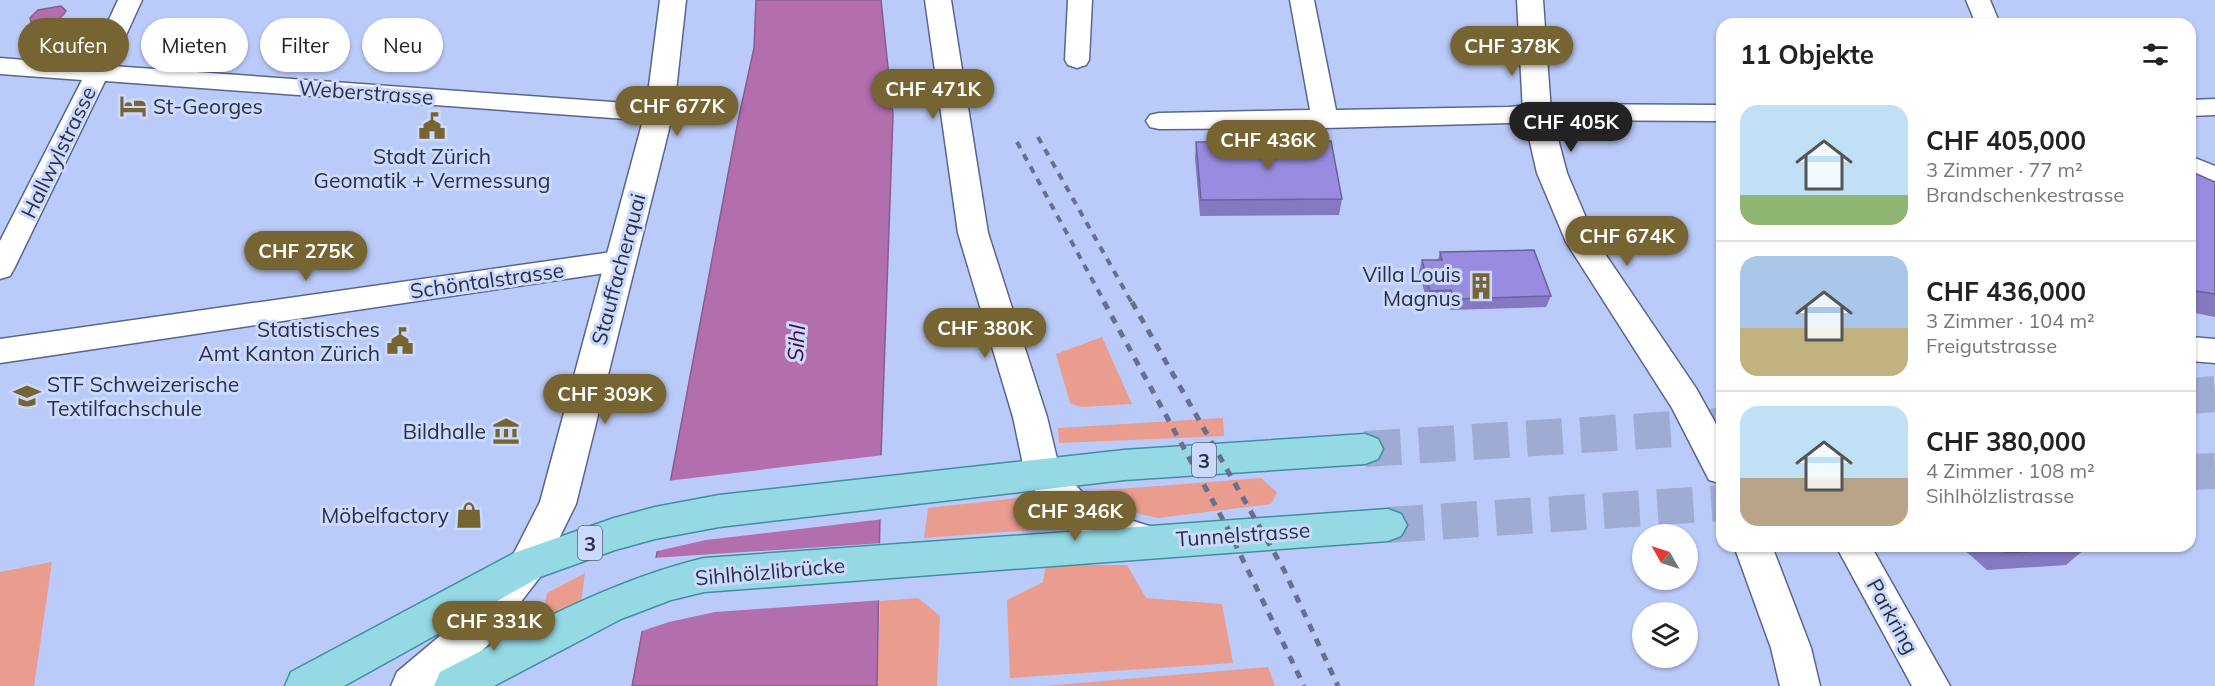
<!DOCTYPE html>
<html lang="de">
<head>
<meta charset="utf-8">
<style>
  :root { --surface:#fff; --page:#f6f6f6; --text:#222; --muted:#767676; --line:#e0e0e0; --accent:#766432 }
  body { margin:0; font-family:Mulish,sans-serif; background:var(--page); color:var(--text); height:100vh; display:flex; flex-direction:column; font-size:22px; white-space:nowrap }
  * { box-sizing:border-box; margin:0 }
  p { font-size:20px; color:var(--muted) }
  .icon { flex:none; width:33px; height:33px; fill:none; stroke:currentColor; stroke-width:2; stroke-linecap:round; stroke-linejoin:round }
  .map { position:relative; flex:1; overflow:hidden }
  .sheet { position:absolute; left:1716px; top:18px; width:480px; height:534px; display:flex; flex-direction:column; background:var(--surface); border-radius:18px; box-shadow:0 2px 4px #0004 }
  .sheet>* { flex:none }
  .banner { position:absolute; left:18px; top:18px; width:570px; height:54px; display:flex; gap:12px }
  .needle { width:39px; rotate:309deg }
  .fabs { position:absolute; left:1632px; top:524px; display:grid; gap:12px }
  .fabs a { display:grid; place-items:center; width:66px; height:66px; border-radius:50%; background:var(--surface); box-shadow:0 2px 4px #0004; font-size:30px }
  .price { position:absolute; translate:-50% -51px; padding:0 14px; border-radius:21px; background:var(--accent); color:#fff; font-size:20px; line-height:39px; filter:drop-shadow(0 2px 3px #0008) }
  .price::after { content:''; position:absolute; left:50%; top:36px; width:18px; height:14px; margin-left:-9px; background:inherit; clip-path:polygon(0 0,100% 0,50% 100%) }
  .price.active { background:#222; color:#fff }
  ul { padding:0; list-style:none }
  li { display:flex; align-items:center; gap:18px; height:150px; padding:0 24px }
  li+li { border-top:2px solid var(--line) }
  li span { display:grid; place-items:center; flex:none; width:168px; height:120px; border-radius:18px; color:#555 }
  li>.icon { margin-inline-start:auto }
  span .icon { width:72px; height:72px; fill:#fffc; stroke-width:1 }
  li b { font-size:26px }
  h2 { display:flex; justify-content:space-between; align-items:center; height:72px; padding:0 24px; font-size:26px }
  .pill { padding:0 21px; border-radius:27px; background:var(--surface); box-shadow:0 2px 4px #0004; font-size:21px; line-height:54px }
  .pill.active { background:var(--accent); color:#fff }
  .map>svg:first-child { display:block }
  .green { fill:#ea9c8f }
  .water { fill:#b36ead; stroke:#8a5b8d; stroke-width:1.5 }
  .pier { fill:#bbcbf9 }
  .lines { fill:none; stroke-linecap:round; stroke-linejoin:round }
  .primary-tunnel { stroke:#9eacd4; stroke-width:36; stroke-dasharray:36 18; stroke-linecap:butt }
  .minor-casing { stroke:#58668e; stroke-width:3 }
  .tertiary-casing { stroke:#58668e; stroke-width:3 }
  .primary-casing { stroke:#418ea0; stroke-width:3 }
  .minor { fill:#fff; fill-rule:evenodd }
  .tertiary { fill:#fff; fill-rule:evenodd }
  .primary { fill:#95d9e4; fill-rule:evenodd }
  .rail-far1 { stroke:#66708d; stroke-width:4; stroke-dasharray:7 7; stroke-linecap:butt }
  .rail { stroke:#66708d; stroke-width:5; stroke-dasharray:8 8; stroke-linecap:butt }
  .wall { fill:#8478c1 }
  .building { fill:#998ce0; stroke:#6b629d; stroke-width:1.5 }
  .labels { text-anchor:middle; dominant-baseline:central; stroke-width:6; stroke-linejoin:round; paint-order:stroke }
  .shield { fill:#cbd9fe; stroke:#5a637a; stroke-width:1.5 }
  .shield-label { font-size:20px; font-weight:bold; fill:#2a3042 }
  .street-label { font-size:21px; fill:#2a3042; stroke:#cbd9fe }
  .poi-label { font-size:21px; fill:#2a3042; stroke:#cbd9fe; text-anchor:end }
  .water-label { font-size:22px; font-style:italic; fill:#470545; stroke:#cbd9fe }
</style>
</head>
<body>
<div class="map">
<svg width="2215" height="686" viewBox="0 0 2215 686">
  <rect width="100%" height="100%" fill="#bbcbf9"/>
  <path class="green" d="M 1102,337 L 1132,404 L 1081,407 L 1070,403 L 1056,354 Z
    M 1223,418 L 1224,436 L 1059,443 L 1058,428 Z
    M 1261,478 L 1277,492 L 1271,504 L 1158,518 L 1100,505 L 1092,491 Z
    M 1036,496 L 1060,528 L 924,538 L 928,508 Z
    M 52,562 L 34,686 L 0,686 L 0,572 Z
    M 1046,565 L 1127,565 L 1146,598 L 1222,604 L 1233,663 L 1010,678 L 1007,600 L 1043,582 Z
    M 585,573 L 580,609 L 542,620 L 547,593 Z
    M 918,598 L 940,616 L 937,686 L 877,686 L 880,601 Z
    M 1268,667 L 1275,686 L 1044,686 Z"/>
  <path class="water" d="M 756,0 L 881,0 L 893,115 L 881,456 L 877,686 L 632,686 L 738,121 L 754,48 Z
    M 61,6 L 66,11 C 60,22 43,27 31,22 L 30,18 L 38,10 Z"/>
  <path class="pier" d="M 884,455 L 884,519 L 706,540 L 653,552 L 667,481 Z
    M 884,543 L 883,600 L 715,612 L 669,622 L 639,632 L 652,558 Z"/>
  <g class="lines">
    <path class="primary-tunnel" d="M 2190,396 L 2215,394
      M 1365,449 L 1722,426
      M 2190,472 L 2215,471
      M 1388,525 L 1722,503"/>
    <defs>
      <path id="minor" d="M 118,0 L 142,0 L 112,66 L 626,103 L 660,101 L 669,103 L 673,109 L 669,115 L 626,119 L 105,81 L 14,269 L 10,276 L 0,279 L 0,241 L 82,80 L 0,74 L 0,58 L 88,65 Z
        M 1068,0 L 1092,0 L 1089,60 L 1086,65 L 1077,68 L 1068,65 L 1065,60 Z
        M 1290,0 L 1314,0 L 1336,110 L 1509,107 L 1537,104 L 1722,105 L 1722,121 L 1537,120 L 1509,123 L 1325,128 L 1159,129 L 1150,127 L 1146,121 L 1150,115 L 1159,113 L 1310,110 Z
        M 1966,0 L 1990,0 L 2000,24 L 1976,24 Z
        M 2215,99 L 2215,115 L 2190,116 L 2190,100 Z
        M 2190,156 L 2215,166 L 2215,185 L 2190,175 Z
        M 619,251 L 629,254 L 633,261 L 629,268 L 619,271 L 0,363 L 0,339 Z
        M 2190,337 L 2215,339 L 2215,363 L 2190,361 Z
        M 1836,546 L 1871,546 L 1950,686 L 1912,686 Z"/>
      <path id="tertiary" d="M 660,0 L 686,0 L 674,109 L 576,504 L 540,577 L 487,646 L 441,686 L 391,686 L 397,672 L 459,620 L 514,553 L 540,502 L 646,109 Z
        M 925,0 L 951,0 L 988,233 L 1047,417 L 1059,467 L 1081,491 L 1111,514 L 1162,530 L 1168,541 L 1162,552 L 1149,557 L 1087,538 L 1055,513 L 1030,485 L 1025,474 L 1013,417 L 958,233 Z
        M 1517,0 L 1543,0 L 1551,112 L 1567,173 L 1595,239 L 1696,388 L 1722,435 L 1722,484 L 1709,480 L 1672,408 L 1566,242 L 1537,173 L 1523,112 Z
        M 1734,546 L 1772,546 L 1811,648 L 1820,686 L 1780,686 L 1771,648 Z"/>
      <path id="primary" d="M 1365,434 L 1378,439 L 1383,449 L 1378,459 L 1365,464 L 1124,480 L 719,527 L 655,539 L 615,550 L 540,577 L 344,686 L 285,686 L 291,672 L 514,553 L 614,518 L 655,507 L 719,495 L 1124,450 Z
        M 1388,509 L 1401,514 L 1407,525 L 1401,536 L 1388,541 L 704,592 L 671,600 L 621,619 L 494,686 L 434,686 L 440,672 C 526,628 609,581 704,558 Z"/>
    </defs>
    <use href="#minor" class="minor-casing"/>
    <use href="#tertiary" class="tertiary-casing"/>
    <use href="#primary" class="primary-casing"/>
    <use href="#minor" class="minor"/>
    <use href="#tertiary" class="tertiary"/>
    <use href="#primary" class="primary"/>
    <path class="rail-far1" d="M 1038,137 L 1132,303
      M 1017,142 L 1105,303"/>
    <path class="rail" d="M 1104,302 L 1227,527 L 1304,686
      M 1132,302 L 1284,570 L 1338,686"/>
  </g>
  <path class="wall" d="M 1196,142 L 1342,199 L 1339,215 L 1200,216 L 1195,158 Z
    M 2190,171 L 2215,182 L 2215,317 L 2190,312 Z
    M 1440,252 L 1551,296 L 1546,307 L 1450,310 L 1447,301 L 1427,302 L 1419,272 L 1422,260 L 1438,260 Z
    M 1960,546 L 2084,546 L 2086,548 L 2066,565 L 1987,570 Z"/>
  <path class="building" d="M 1331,141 L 1342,199 L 1201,200 L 1196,142 Z
    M 2190,171 L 2215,182 L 2215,294 L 2190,290 Z
    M 1534,250 L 1551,296 L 1453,299 L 1451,290 L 1430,291 L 1422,260 L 1442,260 L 1440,252 Z
    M 1997,546 L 2084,546 L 2086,548 L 2005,553 Z"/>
  <defs>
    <symbol id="hotel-bare" viewBox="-9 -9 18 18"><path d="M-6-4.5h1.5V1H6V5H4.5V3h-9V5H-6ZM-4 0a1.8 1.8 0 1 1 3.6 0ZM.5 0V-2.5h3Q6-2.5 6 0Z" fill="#766432" stroke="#cbd9fe" stroke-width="2.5" paint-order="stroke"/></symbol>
    <symbol id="civic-bare" viewBox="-9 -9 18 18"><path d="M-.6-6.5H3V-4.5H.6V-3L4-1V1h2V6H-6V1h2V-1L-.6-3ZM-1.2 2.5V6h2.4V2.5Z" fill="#766432" stroke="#cbd9fe" stroke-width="2.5" paint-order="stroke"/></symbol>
    <symbol id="building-bare" viewBox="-9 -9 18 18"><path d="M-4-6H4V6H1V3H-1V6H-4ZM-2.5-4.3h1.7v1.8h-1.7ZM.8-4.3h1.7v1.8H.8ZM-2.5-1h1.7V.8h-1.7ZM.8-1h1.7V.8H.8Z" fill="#766432" stroke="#cbd9fe" stroke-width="2.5" paint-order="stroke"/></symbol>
    <symbol id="university-bare" viewBox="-9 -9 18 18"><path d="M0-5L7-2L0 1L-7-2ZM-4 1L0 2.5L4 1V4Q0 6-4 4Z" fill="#766432" stroke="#cbd9fe" stroke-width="2.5" paint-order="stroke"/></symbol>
    <symbol id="museum-bare" viewBox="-9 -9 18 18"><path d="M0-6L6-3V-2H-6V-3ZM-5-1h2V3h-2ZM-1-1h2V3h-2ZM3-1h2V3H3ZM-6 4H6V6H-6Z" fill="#766432" stroke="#cbd9fe" stroke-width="2.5" paint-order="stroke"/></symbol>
    <symbol id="shop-bare" viewBox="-9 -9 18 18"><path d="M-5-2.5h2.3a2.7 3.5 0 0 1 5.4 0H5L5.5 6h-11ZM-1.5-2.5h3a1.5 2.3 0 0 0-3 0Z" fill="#766432" stroke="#cbd9fe" stroke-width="2.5" paint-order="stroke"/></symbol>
  </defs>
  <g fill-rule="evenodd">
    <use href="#hotel-bare" x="114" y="87" width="38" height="38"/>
    <use href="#civic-bare" x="413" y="107" width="38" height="38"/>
    <use href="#building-bare" x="1462" y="267" width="38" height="38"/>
    <use href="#civic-bare" x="381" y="322" width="38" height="38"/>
    <use href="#university-bare" x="8" y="377" width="38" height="38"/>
    <use href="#museum-bare" x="487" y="412" width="38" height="38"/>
    <use href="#shop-bare" x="450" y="496" width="38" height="38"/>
  </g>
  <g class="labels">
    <g class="shield">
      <rect x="1192" y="443" width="24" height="34" rx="4.5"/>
      <rect x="578" y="526" width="24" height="34" rx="4.5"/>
    </g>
    <g class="shield-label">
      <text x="1204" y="460">3</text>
      <text x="590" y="543">3</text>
    </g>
    <g class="street-label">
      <text transform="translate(366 92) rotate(4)">Weberstrasse</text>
      <text transform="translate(58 152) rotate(-64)">Hallwylstrasse</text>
      <text transform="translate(618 269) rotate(-75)">Stauffacherquai</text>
      <text transform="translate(487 280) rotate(-8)">Schöntalstrasse</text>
      <text transform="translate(1243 534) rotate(-4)">Tunnelstrasse</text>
      <text transform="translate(770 571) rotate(-5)">Sihlhölzlibrücke</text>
      <text transform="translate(1893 616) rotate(61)">Parkring</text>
    </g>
    <g class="poi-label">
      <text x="153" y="106" text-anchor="start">St-Georges</text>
      <text x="432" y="156" text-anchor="middle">Stadt Zürich<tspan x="432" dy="24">Geomatik + Vermessung</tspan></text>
      <text x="1461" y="274">Villa Louis<tspan x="1461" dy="24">Magnus</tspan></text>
      <text x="380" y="329">Statistisches<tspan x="380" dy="24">Amt Kanton Zürich</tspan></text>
      <text x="47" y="384" text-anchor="start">STF Schweizerische<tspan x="47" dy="24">Textilfachschule</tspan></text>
      <text x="486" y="431">Bildhalle</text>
      <text x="449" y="515">Möbelfactory</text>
    </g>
    <g class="water-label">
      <text transform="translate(796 343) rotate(-86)">Sihl</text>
    </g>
  </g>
</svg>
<div class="fabs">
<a><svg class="needle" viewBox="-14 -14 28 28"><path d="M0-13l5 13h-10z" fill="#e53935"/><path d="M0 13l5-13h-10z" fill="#767676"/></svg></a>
<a><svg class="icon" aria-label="layers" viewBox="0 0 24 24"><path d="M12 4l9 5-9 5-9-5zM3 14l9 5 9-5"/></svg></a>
</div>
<b class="price" style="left:1512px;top:77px">CHF 378K</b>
<b class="price" style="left:933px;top:120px">CHF 471K</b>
<b class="price" style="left:677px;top:137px">CHF 677K</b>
<b class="price active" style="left:1571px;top:153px">CHF 405K</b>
<b class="price" style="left:1268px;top:171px">CHF 436K</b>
<b class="price" style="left:1627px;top:267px">CHF 674K</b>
<b class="price" style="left:306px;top:282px">CHF 275K</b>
<b class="price" style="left:985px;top:359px">CHF 380K</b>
<b class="price" style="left:605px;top:425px">CHF 309K</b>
<b class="price" style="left:1075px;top:542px">CHF 346K</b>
<b class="price" style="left:494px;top:652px">CHF 331K</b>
<div class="banner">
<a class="pill active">Kaufen</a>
<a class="pill">Mieten</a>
<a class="pill">Filter</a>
<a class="pill">Neu</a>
</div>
<section class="sheet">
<h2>11 Objekte<svg class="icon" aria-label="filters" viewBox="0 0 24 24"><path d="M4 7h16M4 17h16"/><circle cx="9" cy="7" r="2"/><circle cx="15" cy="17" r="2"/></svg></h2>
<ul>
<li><span style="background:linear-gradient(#bfe0f5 75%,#8fb573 0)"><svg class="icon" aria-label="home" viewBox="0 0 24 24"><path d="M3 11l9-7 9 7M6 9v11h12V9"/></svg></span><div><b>CHF 405,000</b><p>3 Zimmer · 77 m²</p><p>Brandschenkestrasse</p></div></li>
<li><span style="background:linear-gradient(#a9c7e8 60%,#c2b280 0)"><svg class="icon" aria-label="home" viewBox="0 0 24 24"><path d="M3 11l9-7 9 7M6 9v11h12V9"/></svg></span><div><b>CHF 436,000</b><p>3 Zimmer · 104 m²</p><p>Freigutstrasse</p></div></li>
<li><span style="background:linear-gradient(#bfe0f5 60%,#b9a48a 0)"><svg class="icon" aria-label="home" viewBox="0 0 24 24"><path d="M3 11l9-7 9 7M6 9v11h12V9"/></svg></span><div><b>CHF 380,000</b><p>4 Zimmer · 108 m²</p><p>Sihlhölzlistrasse</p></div></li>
</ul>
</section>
</div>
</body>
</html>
